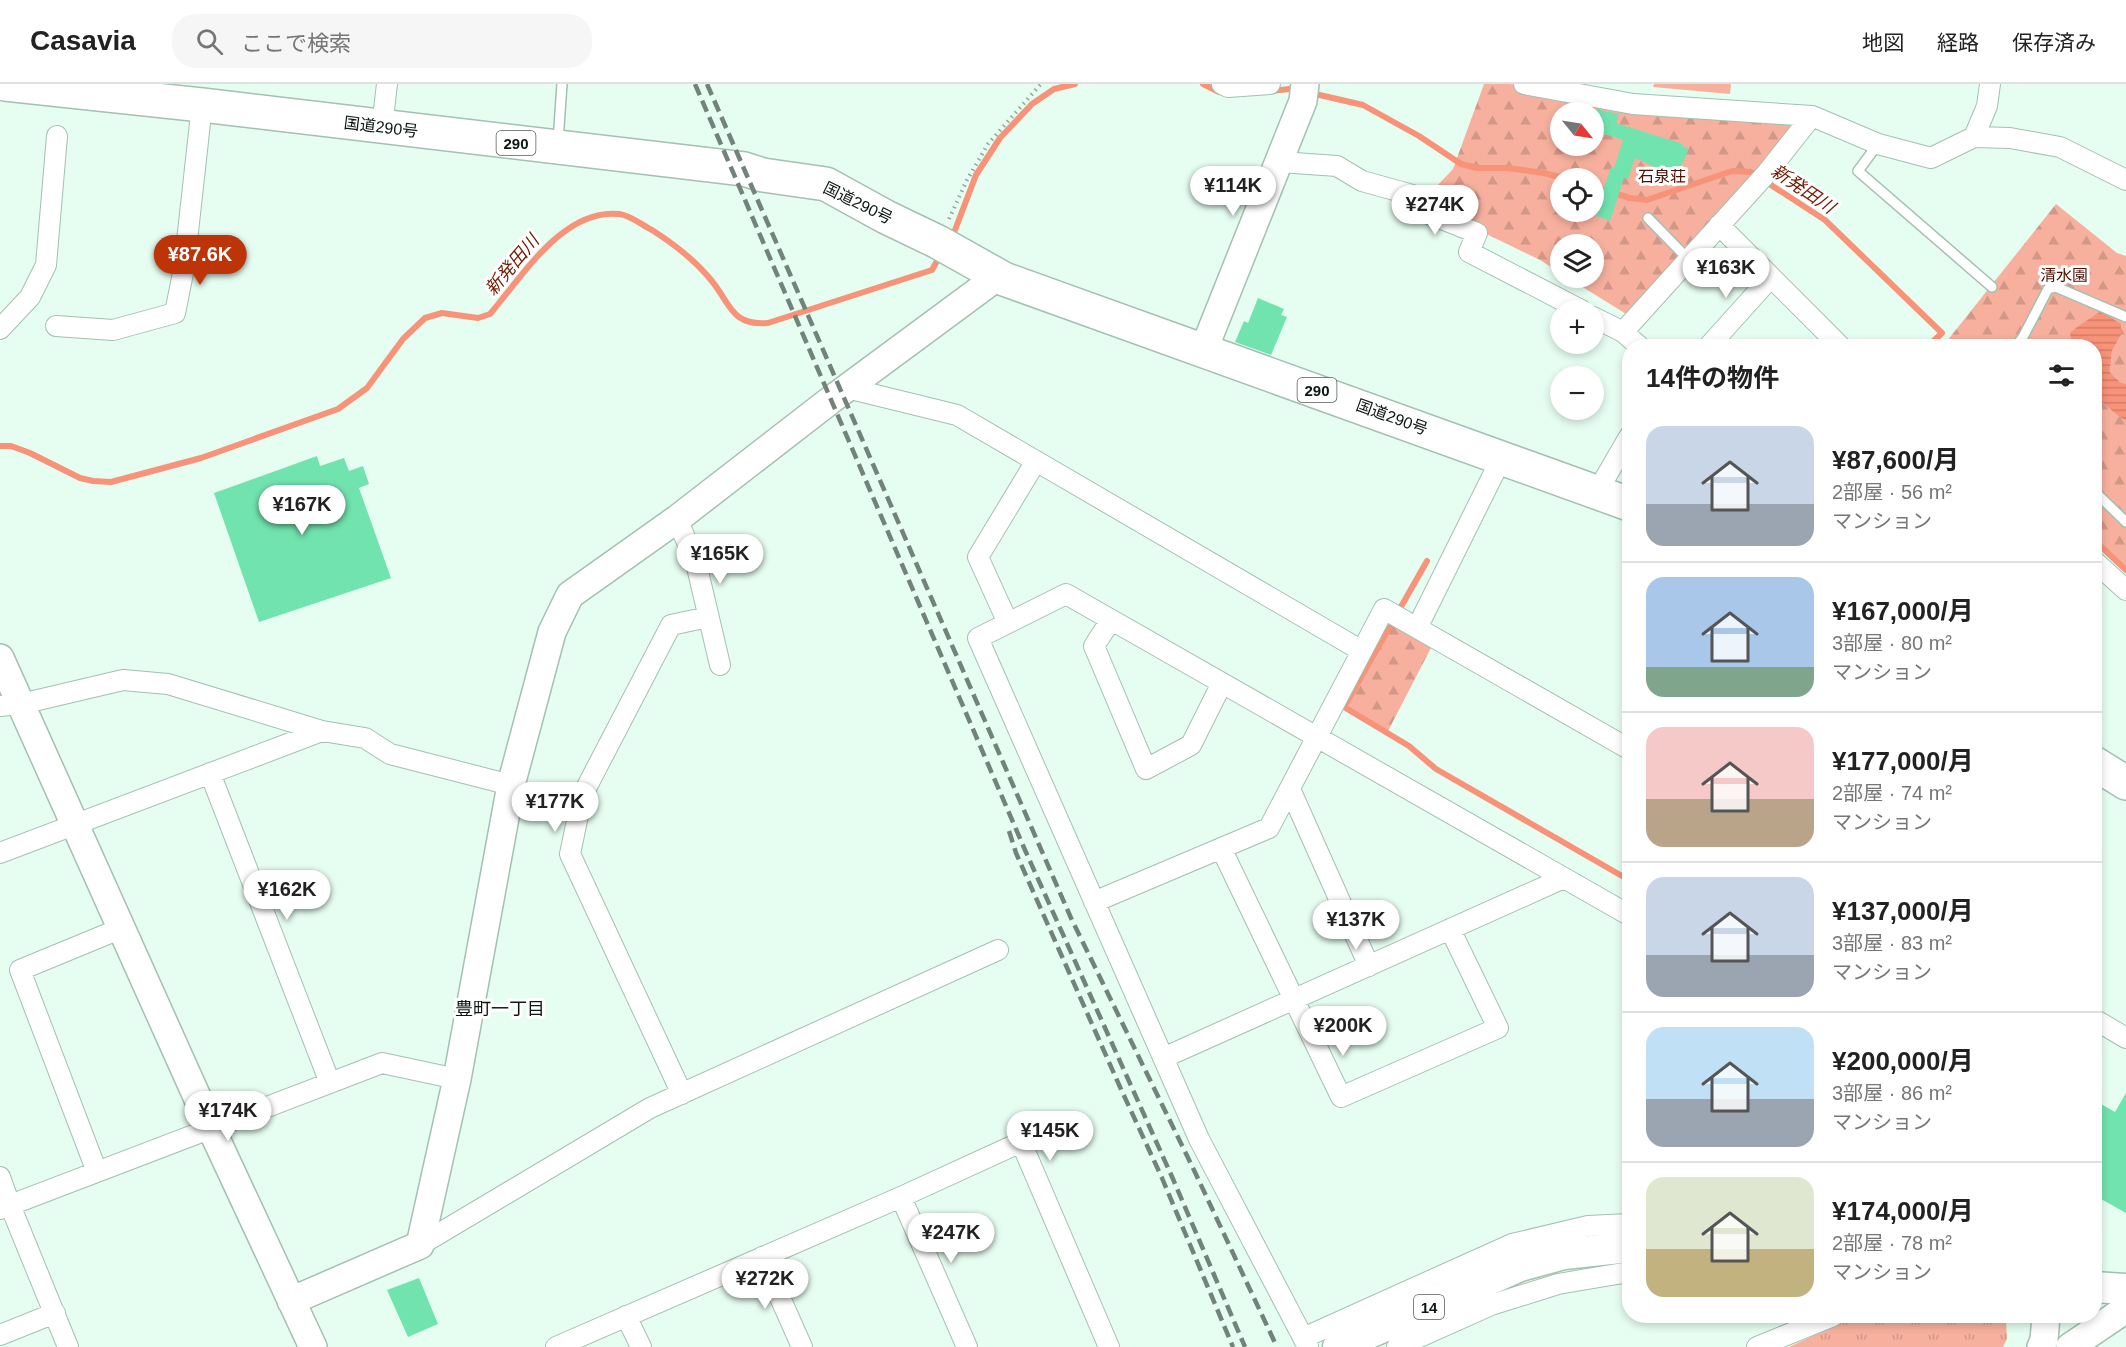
<!DOCTYPE html>
<html lang="ja">
<head>
<meta charset="utf-8">
<style>
  :root { --surface:#fff; --page:#f6f6f6; --text:#222; --muted:#767676; --line:#e0e0e0; --accent:#be3409 }
  body { margin:0; font-family:Helvetica,"Noto Sans JP",sans-serif; background:var(--page); color:var(--text); height:100vh; display:flex; flex-direction:column; font-size:22px; white-space:nowrap }
  * { box-sizing:border-box; margin:0 }
  p { font-size:20px; color:var(--muted) }
  .icon { flex:none; width:33px; height:33px; fill:none; stroke:currentColor; stroke-width:2; stroke-linecap:round; stroke-linejoin:round }
  .map { position:relative; flex:1; overflow:hidden }
  .drawer { position:absolute; left:1622px; top:255px; width:480px; height:984px; display:flex; flex-direction:column; background:var(--surface); border-radius:24px; box-shadow:0 3px 9px #0003 }
  .drawer>* { flex:none }
  .needle { width:39px; rotate:120deg }
  .buttons { position:absolute; left:1550px; top:18px; display:grid; gap:12px }
  .buttons a { display:grid; place-items:center; width:54px; height:54px; border-radius:50%; background:var(--surface); box-shadow:0 3px 9px #0003; font-size:30px }
  .price { position:absolute; translate:-50% -51px; padding:0 14px; border-radius:21px; background:#fff; color:#222; font-size:20px; line-height:39px; filter:drop-shadow(0 2px 3px #0008) }
  .price::after { content:''; position:absolute; left:50%; top:36px; width:18px; height:14px; margin-left:-9px; background:inherit; clip-path:polygon(0 0,100% 0,50% 100%) }
  .price.active { background:var(--accent); color:#fff }
  ul { padding:0; list-style:none }
  li { display:flex; align-items:center; gap:18px; height:150px; padding:0 24px }
  li+li { border-top:2px solid var(--line) }
  li span { display:grid; place-items:center; flex:none; width:168px; height:120px; border-radius:18px; color:#555 }
  li>.icon { margin-inline-start:auto }
  span .icon { width:72px; height:72px; fill:#fffc; stroke-width:1 }
  li b { font-size:26px }
  h2 { display:flex; justify-content:space-between; align-items:center; height:72px; padding:0 24px; font-size:26px }
  header { display:flex; align-items:center; gap:36px; box-sizing:border-box; height:84px; padding:0 30px; background:var(--surface); border-bottom:2px solid var(--line) }
  header strong { font-size:28px }
  nav { display:flex; gap:33px; margin-inline-start:auto; font-size:21px }
  .search { width:420px; height:54px; background:var(--page); display:flex; align-items:center; gap:15px; box-sizing:border-box; padding:0 21px; border-radius:24px; color:var(--muted); font-size:22px }
  .map>svg:first-child { display:block }
  .grass { fill:url(#grass-tufts) }
  .forest { fill:url(#forest-firs); fill-rule:evenodd }
  .pitch { fill:#f7b09e }
  .water { fill:url(#water-rules) }
  .lines { fill:none; stroke-linecap:round; stroke-linejoin:round }
  .stream { stroke:#f89278; stroke-width:6 }
  .building { fill:#71e3af }
  .lane-casing { stroke:#a3c0b1; stroke-width:12 }
  .street-casing { stroke:#a3c0b1; stroke-width:22 }
  .secondary-casing { stroke:#a3c0b1; stroke-width:30 }
  .primary-casing { stroke:#a3c0b1; stroke-width:33 }
  .highway-casing { stroke:#a3c0b1; stroke-width:36 }
  .path { stroke:#94a79d; stroke-width:4; stroke-dasharray:1.5 4.5; stroke-linecap:butt }
  .lane { stroke:#fff; stroke-width:9 }
  .street { stroke:#fff; stroke-width:20 }
  .secondary { stroke:#fff; stroke-width:27 }
  .primary { stroke:#fff; stroke-width:30 }
  .highway { stroke:#fff; stroke-width:33 }
  .rail { stroke:#72837a; stroke-width:4.5; stroke-dasharray:12 6; stroke-linecap:butt }
  .labels { text-anchor:middle; dominant-baseline:central; stroke-width:6; stroke-linejoin:round; paint-order:stroke }
  .shield { fill:#fff; stroke:#555d58; stroke-width:1.5 }
  .shield-label { font-size:15px; font-weight:bold; fill:#0c1711 }
  .street-label { font-size:16px; fill:#0c1711; stroke:#fff }
  .park-label { font-size:16px; fill:#4f1102; stroke:#fff }
  .water-label { font-size:18px; font-style:italic; fill:#721900; stroke:#fff }
  .neighbourhood-label { font-size:18px; fill:#0c1711; stroke:#fff }
</style>
</head>
<body>
<header>
<strong>Casavia</strong>
<div class="search"><svg class="icon" aria-label="search" viewBox="0 0 24 24"><circle cx="10" cy="10" r="6"/><path d="M15 15l6 6"/></svg>ここで検索</div>
<nav><a>地図</a><a>経路</a><a>保存済み</a></nav>
</header>
<div class="map">
<svg width="2126" height="1263" viewBox="0 0 2126 1263">
  <defs>
    <pattern id="grass-tufts" width="24" height="20" patternUnits="userSpaceOnUse" patternTransform="scale(1.5)"><rect width="24" height="20" fill="#f7b09e"/><path d="M3 7l-1-3M5 7V3M7 7l1-3M15 17l-1-3M17 17v-4M19 17l1-3" fill="none" stroke="#d39787"/></pattern>
    <pattern id="forest-firs" width="22" height="20" patternUnits="userSpaceOnUse" patternTransform="scale(1.5)"><rect width="22" height="20" fill="#f7b09e"/><path d="M5 1l3.5 6h-7zM16 11l3.5 6h-7z" fill="#d39787"/></pattern>
    <pattern id="water-rules" width="6" height="5" patternUnits="userSpaceOnUse" patternTransform="scale(1.5)"><rect width="6" height="5" fill="#f89278"/><path d="M0 2.5h6" fill="none" stroke="#d37d67"/></pattern>
  </defs>
  <rect width="100%" height="100%" fill="#e6fef1"/>
  <path class="grass" d="M 1856,1232 L 2000,1232 L 2006,1236 L 2007,1255 L 2003,1263 L 1789,1263 Z"/>
  <path class="forest" d="M 1484,0 L 1510,0 L 1633,21 L 1807,34 L 1631,233 L 1568,194 L 1593,194 L 1593,160 L 1560,160 L 1560,189 L 1540,176 L 1439,127 L 1434,105 L 1453,85 ZM 1560,28 L 1593,28 L 1593,62 L 1560,62 ZM 1560,94 L 1593,94 L 1593,128 L 1560,128 Z
    M 2056,120 L 2117,169 L 2126,172 L 2126,300 L 2120,298 L 2110,288 L 2112,267 L 2121,251 L 2102,227 L 2086,240 L 2065,262 L 1943,262 Z
    M 2103,319 L 2118,332 L 2126,337 L 2126,486 L 2094,456 L 2094,331 Z
    M 1388,536 L 1433,560 L 1387,649 L 1339,623 Z"/>
  <path class="pitch" d="M 1654,0 L 1731,0 L 1730,10 L 1653,3 Z"/>
  <path class="water" d="M 2101,227 L 2121,240 L 2121,251 L 2112,267 L 2110,288 L 2120,298 L 2126,300 L 2126,337 L 2118,332 L 2103,319 L 2094,331 L 2094,262 L 2065,262 L 2071,256 L 2070,249 C 2080,240 2090,235 2101,227 Z"/>
  <g class="lines">
    <path class="stream" d="M 1203,0 L 1219,8
      M 1270,7 L 1290,5 L 1298,7
      M 1311,9 L 1363,21 L 1419,52 L 1461,80 L 1477,84 L 1507,84 L 1544,89 L 1563,94
      M 1593,103 L 1630,114 L 1647,116 L 1732,87 L 1751,88 L 1825,136 L 1942,249 L 1928,262
      M 955,146 L 976,91 L 1000,54 L 1032,20 L 1054,5 L 1075,0
      M 0,362 L 11,362 L 30,369 L 80,394 L 93,397 L 111,398 L 201,374 L 338,325 L 367,304 L 403,255 L 425,234 L 442,229 L 478,234 L 490,230 C 522,193 563,124 619,130 C 630,131 642,141 652,146 C 674,160 694,175 711,196 C 731,220 731,242 768,239 L 932,186 L 938,175
      M 2094,456 L 2126,486
      M 1427,477 L 1344,623 L 1409,662 L 1436,685 L 1629,796"/>
  </g>
  <path class="building" d="M 1595,25 L 1619,30 L 1616,39 L 1683,60 L 1682,62 L 1689,65 L 1676,93 L 1635,74 L 1628,95 L 1624,94 L 1610,137 L 1595,131 L 1611,83 L 1614,84 L 1623,56 L 1598,48 L 1600,42 L 1593,40 Z
    M 1258,214 L 1284,225 L 1281,231 L 1287,233 L 1271,271 L 1235,258 L 1244,237 L 1248,239 Z
    M 317,372 L 320,382 L 344,374 L 349,387 L 363,382 L 369,400 L 359,404 L 391,494 L 259,538 L 214,409 Z
    M 2126,1009 L 2126,1129 L 2094,1111 L 2094,1016 L 2115,1028 Z
    M 419,1194 L 438,1240 L 408,1253 L 387,1206 Z"/>
  <g class="lines">
    <defs>
      <path id="lane" d="M 558,57 L 562,0
        M 1878,60 L 1858,87 L 1992,203
        M 1648,134 L 1688,175
        M 2016,262 L 2023,253 L 2048,205 L 2056,203 L 2126,233
        M 2094,407 L 2126,438"/>
      <path id="street" d="M 1222,0 L 1228,3 L 1270,0
        M 1524,0 L 1633,20 L 1812,32 L 1878,60 L 1931,74 L 1974,53 L 2010,54 L 2060,63 L 2126,96
        M 382,43 L 387,0
        M 1974,53 L 1987,22 L 1990,0
        M 1280,78 L 1337,82 L 1362,97 L 1434,117 L 1429,130 L 1477,149 L 1469,168 L 1581,226
        M 1719,141 L 1840,262
        M 1593,233 L 1623,248
        M 56,242 L 113,246 L 175,229 L 184,184 L 202,21
        M 0,245 L 30,213 L 46,181 L 57,52
        M 1639,262 L 1623,248 L 1766,90 L 1812,32
        M 1709,262 L 1771,193
        M 847,304 L 957,331 L 1362,567
        M 1597,408 L 1629,353
        M 677,435 L 696,479 L 720,581
        M 2094,477 L 2126,506
        M 1111,536 L 1094,562 L 1146,685 L 1191,661 L 1222,599
        M 1008,539 L 978,473 L 1036,377
        M 1417,544 L 1502,373
        M 0,622 L 21,620 L 123,596 L 168,600 L 322,647 L 365,654 L 390,670 L 511,701
        M 210,689 L 330,999
        M 1290,705 L 1369,882
        M 1221,764 L 1341,1013 L 1498,944 L 1450,845
        M 0,769 L 322,647
        M 1094,818 L 1269,744 L 1384,525 L 1629,665
        M 2094,935 L 2126,954
        M 1163,974 L 1564,794
        M 682,1010 L 570,770 L 582,712 L 671,541 L 708,533
        M 97,1088 L 20,886 L 122,844
        M 0,1093 L 10,1121 L 68,1263
        M 901,1113 L 967,1263
        M 0,1125 L 382,979 L 457,995
        M 420,1161 L 650,1024 L 998,866
        M 762,1173 L 802,1263
        M 626,1232 L 641,1263
        M 0,1251 L 55,1229
        M 1303,1254 L 1512,1160 L 1588,1142 L 1629,1140
        M 556,1263 L 901,1113 L 1021,1058 L 1109,1263
        M 1308,1263 L 1199,1055 L 978,554 L 1066,510 L 1629,831
        M 1397,1263 L 1491,1221 L 1558,1200 L 1629,1188
        M 1757,1263 L 1833,1232"/>
      <path id="secondary" d="M 1204,265 L 1303,17 L 1305,0
        M 0,574 L 211,1044 L 313,1263
        M 291,1217 L 420,1161 L 457,995 L 511,701 L 552,548 L 570,511 L 677,435 L 832,315 L 993,196 L 1004,195
        M 2041,1263 L 2044,1256 L 2046,1232
        M 2070,1263 L 2126,1225"/>
      <path id="primary" d="M 2094,1203 L 2126,1205
        M 1338,1263 L 1520,1182 L 1564,1170 L 1629,1163"/>
      <path id="highway" d="M 5,0 L 202,21 L 744,85 L 763,91 L 826,100 L 886,133 L 938,158 L 1004,195 L 1629,420
        M 2094,679 L 2126,699"/>
    </defs>
    <use href="#lane" class="lane-casing"/>
    <use href="#street" class="street-casing"/>
    <use href="#secondary" class="secondary-casing"/>
    <use href="#primary" class="primary-casing"/>
    <use href="#highway" class="highway-casing"/>
    <path class="path" d="M 949,135 L 967,96 L 988,60 L 1041,0"/>
    <use href="#lane" class="lane"/>
    <use href="#street" class="street"/>
    <use href="#secondary" class="secondary"/>
    <use href="#primary" class="primary"/>
    <use href="#highway" class="highway"/>
    <path class="rail" d="M 695,0 L 1025,766 L 1173,1095 L 1245,1263
      M 707,0 L 1071,834 L 1193,1084 L 1277,1263
      M 1009,747 L 1016,769 L 1120,1003 L 1162,1094 L 1233,1263"/>
  </g>
  <g class="labels">
    <g class="shield">
      <rect x="496.5" y="47" width="39" height="24" rx="4.5"/>
      <rect x="1297.5" y="294" width="39" height="24" rx="4.5"/>
      <rect x="1414" y="1211" width="30" height="24" rx="4.5"/>
    </g>
    <g class="shield-label">
      <text x="516" y="59">290</text>
      <text x="1317" y="306">290</text>
      <text x="1429" y="1223">14</text>
    </g>
    <g class="street-label">
      <text transform="translate(381 43) rotate(7)">国道290号</text>
      <text transform="translate(858 119) rotate(26)">国道290号</text>
      <text transform="translate(1392 333) rotate(20)">国道290号</text>
    </g>
    <g class="park-label">
      <text x="1662" y="92">石泉荘</text>
      <text x="2064" y="191">清水園</text>
    </g>
    <g class="water-label">
      <text transform="translate(1803 105) rotate(34)">新発田川</text>
      <text transform="translate(512 181) rotate(-50)">新発田川</text>
    </g>
    <g class="neighbourhood-label">
      <text x="500" y="925">豊町一丁目</text>
    </g>
  </g>
</svg>
<div class="buttons">
<a><svg class="needle" viewBox="-14 -14 28 28"><path d="M0-13l5 13h-10z" fill="#e53935"/><path d="M0 13l5-13h-10z" fill="#767676"/></svg></a>
<a><svg class="icon" aria-label="locate" viewBox="0 0 24 24"><circle cx="12" cy="12" r="6"/><path d="M12 2v4M12 18v4M2 12h4M18 12h4"/></svg></a>
<a><svg class="icon" aria-label="layers" viewBox="0 0 24 24"><path d="M12 4l9 5-9 5-9-5zM3 14l9 5 9-5"/></svg></a>
<a>+</a>
<a>−</a>
</div>
<b class="price" style="left:1233px;top:133px">¥114K</b>
<b class="price" style="left:1435px;top:152px">¥274K</b>
<b class="price active" style="left:200px;top:202px">¥87.6K</b>
<b class="price" style="left:1726px;top:215px">¥163K</b>
<b class="price" style="left:302px;top:452px">¥167K</b>
<b class="price" style="left:720px;top:501px">¥165K</b>
<b class="price" style="left:555px;top:749px">¥177K</b>
<b class="price" style="left:287px;top:837px">¥162K</b>
<b class="price" style="left:1356px;top:867px">¥137K</b>
<b class="price" style="left:1343px;top:973px">¥200K</b>
<b class="price" style="left:228px;top:1058px">¥174K</b>
<b class="price" style="left:1050px;top:1078px">¥145K</b>
<b class="price" style="left:951px;top:1180px">¥247K</b>
<b class="price" style="left:765px;top:1226px">¥272K</b>
<section class="drawer">
<h2>14件の物件<svg class="icon" aria-label="filters" viewBox="0 0 24 24"><path d="M4 7h16M4 17h16"/><circle cx="9" cy="7" r="2"/><circle cx="15" cy="17" r="2"/></svg></h2>
<ul>
<li><span style="background:linear-gradient(#c9d6e8 65%,#9aa5b1 0)"><svg class="icon" aria-label="home" viewBox="0 0 24 24"><path d="M3 11l9-7 9 7M6 9v11h12V9"/></svg></span><div><b>¥87,600/月</b><p>2部屋 · 56 m²</p><p>マンション</p></div></li>
<li><span style="background:linear-gradient(#a9c7e8 75%,#7fa58c 0)"><svg class="icon" aria-label="home" viewBox="0 0 24 24"><path d="M3 11l9-7 9 7M6 9v11h12V9"/></svg></span><div><b>¥167,000/月</b><p>3部屋 · 80 m²</p><p>マンション</p></div></li>
<li><span style="background:linear-gradient(#f6c9c9 60%,#b9a48a 0)"><svg class="icon" aria-label="home" viewBox="0 0 24 24"><path d="M3 11l9-7 9 7M6 9v11h12V9"/></svg></span><div><b>¥177,000/月</b><p>2部屋 · 74 m²</p><p>マンション</p></div></li>
<li><span style="background:linear-gradient(#c9d6e8 65%,#9aa5b1 0)"><svg class="icon" aria-label="home" viewBox="0 0 24 24"><path d="M3 11l9-7 9 7M6 9v11h12V9"/></svg></span><div><b>¥137,000/月</b><p>3部屋 · 83 m²</p><p>マンション</p></div></li>
<li><span style="background:linear-gradient(#bfe0f5 60%,#9aa5b1 0)"><svg class="icon" aria-label="home" viewBox="0 0 24 24"><path d="M3 11l9-7 9 7M6 9v11h12V9"/></svg></span><div><b>¥200,000/月</b><p>3部屋 · 86 m²</p><p>マンション</p></div></li>
<li><span style="background:linear-gradient(#dfe7d0 60%,#c2b280 0)"><svg class="icon" aria-label="home" viewBox="0 0 24 24"><path d="M3 11l9-7 9 7M6 9v11h12V9"/></svg></span><div><b>¥174,000/月</b><p>2部屋 · 78 m²</p><p>マンション</p></div></li>
</ul>
</section>
</div>
</body>
</html>
